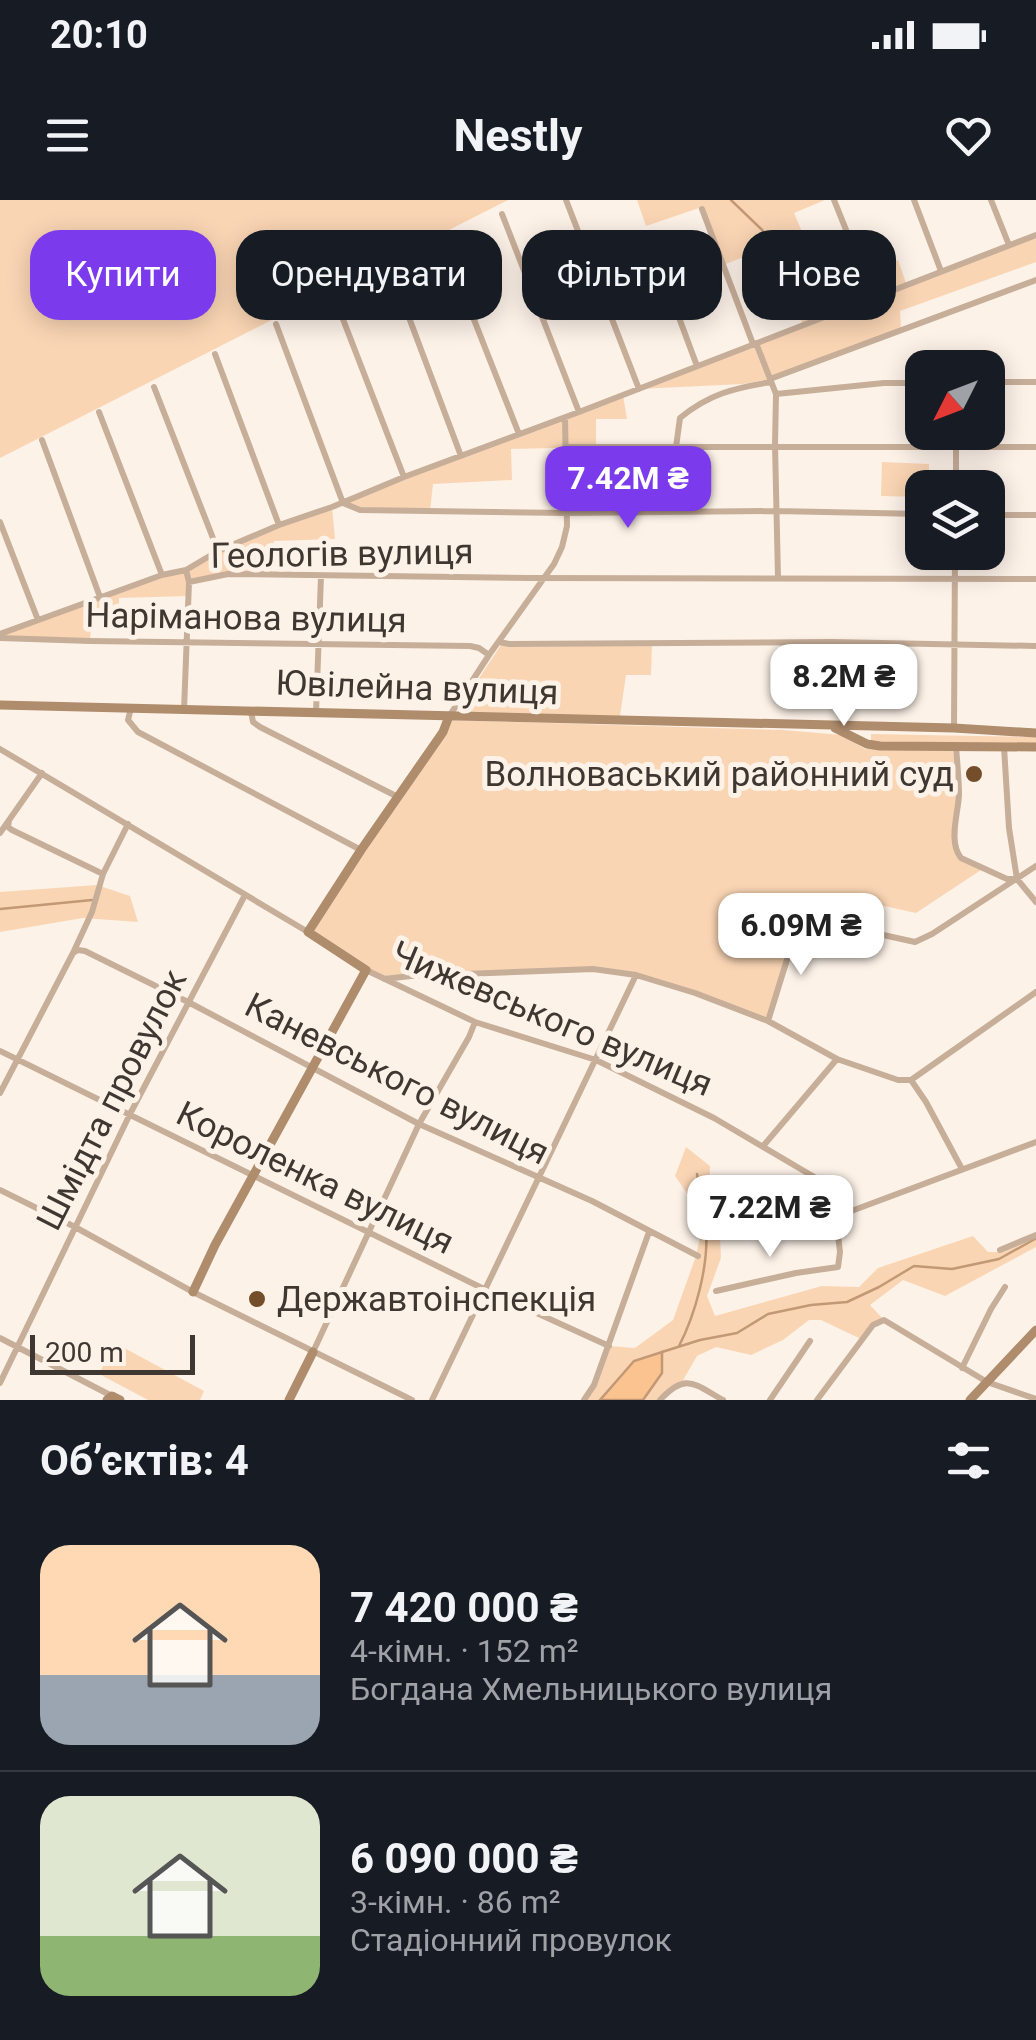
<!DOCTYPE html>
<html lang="uk">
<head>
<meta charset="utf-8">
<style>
  :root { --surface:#171b24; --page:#242831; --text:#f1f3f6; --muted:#9ea1a6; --line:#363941; --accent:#7c3aed }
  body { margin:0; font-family:Roboto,sans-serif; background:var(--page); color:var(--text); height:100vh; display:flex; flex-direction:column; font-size:38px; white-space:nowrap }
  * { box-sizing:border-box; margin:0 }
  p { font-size:32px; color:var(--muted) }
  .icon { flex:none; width:55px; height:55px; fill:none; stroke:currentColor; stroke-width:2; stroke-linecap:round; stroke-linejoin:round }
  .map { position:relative; height:1200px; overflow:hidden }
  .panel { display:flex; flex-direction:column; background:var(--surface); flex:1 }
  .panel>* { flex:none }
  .guide { position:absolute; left:30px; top:30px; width:978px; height:90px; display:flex; gap:20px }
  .needle { width:65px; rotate:228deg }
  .fabs { position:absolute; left:905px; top:150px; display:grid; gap:20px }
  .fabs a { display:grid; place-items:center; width:100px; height:100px; border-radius:20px; background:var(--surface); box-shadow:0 5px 25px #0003; font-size:50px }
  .scale { position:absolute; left:30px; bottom:25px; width:165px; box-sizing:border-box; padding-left:10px; border:5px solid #3f3731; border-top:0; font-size:28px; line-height:35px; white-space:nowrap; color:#3f3731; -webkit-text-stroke:8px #fdf2e8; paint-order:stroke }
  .price { position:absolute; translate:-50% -85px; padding:0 22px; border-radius:20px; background:#fff; color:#222; font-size:32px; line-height:65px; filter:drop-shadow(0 2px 5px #0008) }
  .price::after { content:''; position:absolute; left:50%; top:60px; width:30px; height:22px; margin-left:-15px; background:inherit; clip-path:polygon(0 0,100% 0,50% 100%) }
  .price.active { background:var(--accent); color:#fff }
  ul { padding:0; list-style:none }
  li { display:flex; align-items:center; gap:30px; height:250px; padding:0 40px }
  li+li { border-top:2px solid var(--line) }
  li span { display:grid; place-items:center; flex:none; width:280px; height:200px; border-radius:30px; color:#555 }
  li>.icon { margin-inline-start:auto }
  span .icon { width:120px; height:120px; fill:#fffc; stroke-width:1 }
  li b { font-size:42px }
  h2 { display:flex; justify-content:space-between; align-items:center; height:120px; padding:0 40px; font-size:42px }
  .chip { padding:0 35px; border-radius:30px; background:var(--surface); box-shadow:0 5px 25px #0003; font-size:35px; line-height:90px }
  .chip.active { background:var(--accent); color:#fff }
  .status { display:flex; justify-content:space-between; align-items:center; height:70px; padding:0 50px; background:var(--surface); direction:ltr }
  .status svg { height:28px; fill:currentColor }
  header { display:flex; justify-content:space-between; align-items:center; height:130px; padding:0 40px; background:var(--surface); font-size:45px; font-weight:700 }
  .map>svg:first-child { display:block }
  .green { fill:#fad5b4 }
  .water { fill:#fac390; stroke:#c29974; stroke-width:2.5 }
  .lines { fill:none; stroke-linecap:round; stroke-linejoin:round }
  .stream { stroke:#c29974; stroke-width:2.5 }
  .street { stroke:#c7ae99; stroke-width:6 }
  .secondary { stroke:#af8c6c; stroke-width:9 }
  .poi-dot { fill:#744e2a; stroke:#fdf2e8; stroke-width:4 }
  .labels { text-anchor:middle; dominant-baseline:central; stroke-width:10; stroke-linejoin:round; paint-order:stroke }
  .street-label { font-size:35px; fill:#3f3731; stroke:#fdf2e8 }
  .poi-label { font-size:35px; fill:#3f3731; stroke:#fdf2e8; text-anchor:end }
</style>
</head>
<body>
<div class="status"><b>20:10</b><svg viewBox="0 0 49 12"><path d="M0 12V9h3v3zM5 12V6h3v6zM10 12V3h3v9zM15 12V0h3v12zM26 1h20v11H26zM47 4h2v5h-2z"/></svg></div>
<header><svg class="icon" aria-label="menu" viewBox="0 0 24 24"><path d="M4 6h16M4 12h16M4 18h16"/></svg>Nestly<svg class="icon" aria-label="heart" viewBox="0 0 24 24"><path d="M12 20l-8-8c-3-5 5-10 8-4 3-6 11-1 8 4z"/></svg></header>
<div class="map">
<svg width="1036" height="1200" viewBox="0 0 1036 1200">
  <rect width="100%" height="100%" fill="#fdf2e8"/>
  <path class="green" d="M 0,0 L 508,0 L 0,258 Z
    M 637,0 L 825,0 L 794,13 L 828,92 L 898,60 L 906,83 L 1036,35 L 1036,62 L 900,111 L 901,129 L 770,179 L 743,184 L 639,189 L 803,125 L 773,46 L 723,65 L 702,7 L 646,26 Z
    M 623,195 L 627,219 L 596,219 L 596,247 L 511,249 L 512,280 L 433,284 L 430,311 L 360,310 L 343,303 Z
    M 882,262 L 929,264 L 929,287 L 922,288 L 922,297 L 881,296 Z
    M 332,307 L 335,339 L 274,341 L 271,375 L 228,374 L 189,382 L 188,396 L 119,398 L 119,415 L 92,416 L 90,441 L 0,440 L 0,434 L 186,370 L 218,351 Z
    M 501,445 L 508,447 L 652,445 L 651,475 L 626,475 L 620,516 L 469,513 L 464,501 Z
    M 447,520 L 783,530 L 842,535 L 865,549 L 953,550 L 959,596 L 957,653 L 984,668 L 916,713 L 857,700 L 851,727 L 802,715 L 768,821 L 636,775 L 593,769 L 383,779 L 308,732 Z
    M 871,534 L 1036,537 L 1036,546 L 871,545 Z
    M 97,685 L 130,696 L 138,722 L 83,718 L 0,732 L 0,692 Z
    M 686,947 L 710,966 L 708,1021 L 720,1036 L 721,1058 L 707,1096 L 715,1116 L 822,1086 L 859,1087 L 878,1068 L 973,1036 L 988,1052 L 1000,1052 L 1036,1035 L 1036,1047 L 945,1096 L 903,1080 L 870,1105 L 884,1120 L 879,1121 L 863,1140 L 821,1120 L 809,1120 L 783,1140 L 751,1155 L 716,1147 L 697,1156 L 682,1182 L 660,1200 L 584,1200 L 609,1146 L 635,1148 L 673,1120 L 696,1056 L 702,1028 L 693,1002 L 675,976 Z
    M 115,1143 L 204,1191 L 200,1200 L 148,1200 L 99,1174 Z"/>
  <path class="water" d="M 662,1152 L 662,1173 L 643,1200 L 600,1200 L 634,1161 Z"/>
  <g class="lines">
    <path class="stream" d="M 731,0 L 817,83
      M 0,709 L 92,700
      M 679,1146 C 695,1115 709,1066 706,1029 C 705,1011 700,992 697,974
      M 662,1152 L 700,1140 L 737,1133 L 768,1114 L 811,1105 L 847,1102 L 879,1087 L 914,1066 L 952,1069 L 999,1059 L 1035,1039"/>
    <path class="street" d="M 566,0 L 639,189
      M 834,0 L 873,97
      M 914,0 L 941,71
      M 991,0 L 1009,45
      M 702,9 L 753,144
      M 502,14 L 579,212
      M 649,37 L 697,166
      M 445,46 L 519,234
      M 390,67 L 461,256
      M 334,96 L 404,277
      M 276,124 L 343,303 L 360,310 L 566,313 L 776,311 L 922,314
      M 756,143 L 776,194 L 775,245 L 778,378
      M 215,154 L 279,325
      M 770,179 L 1036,80
      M 988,182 L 1036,182
      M 154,187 L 218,351
      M 776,194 L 884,183 L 922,183
      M 99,212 L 162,375
      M 42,240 L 100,397
      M 565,247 L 1036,247
      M 676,247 L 680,218 C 709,194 734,188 771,182
      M 956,288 L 956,232
      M 988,315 L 1036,315
      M 0,322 L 38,420
      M 189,382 L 228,374 L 529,378 L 1036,379
      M 0,434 L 162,375 L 186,370 L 218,351 L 279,325 L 332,307 L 404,277 L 579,212 L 1036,35
      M 0,438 L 90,441 L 470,446 L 479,448 L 489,455
      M 499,442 L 509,444 L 832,442 L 1036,446
      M 131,508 L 128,520 L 138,532 L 361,650
      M 184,510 L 189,382 L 186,370
      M 251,511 L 253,522 L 260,527 L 398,597
      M 316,513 L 321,376
      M 450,515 L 489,455 L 554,364 L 562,347 L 567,326 L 565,218
      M 954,528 L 955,352
      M 956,546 C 957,562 959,578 959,595 C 958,615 948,641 961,658 L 1007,679 L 1016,679
      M 1004,547 L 1009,628 L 1017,679 L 1036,702
      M 0,549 L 308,732
      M 9,620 L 8,627 L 12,630 L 103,674
      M 0,633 L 42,573
      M 73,753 L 78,750 L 85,751 L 190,803 L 419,924 L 592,1001 L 698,1056
      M 366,770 L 475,822 L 596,860 L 714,918 L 821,981 L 840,1013 L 846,1013 L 1036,942
      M 384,779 L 411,776 L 593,769 L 636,775 L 695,793 L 768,821 L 837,859 L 898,880 L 911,880 L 1036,792
      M 768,821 L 798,724 L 811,719 L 915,742 L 932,734 L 1036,666
      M 0,851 L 484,1089 L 609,1146
      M 911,880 L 926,902 L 962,969
      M 0,893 L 73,753 L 92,712 L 103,674 L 128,624
      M 764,945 L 837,859
      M 0,990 L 75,1027 L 193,1092 L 412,1200
      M 733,1022 L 817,997 L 827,990
      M 1000,1050 L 1036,1035
      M 716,1091 L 796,1073 L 838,1067 L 840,1052 L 835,1010
      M 0,1138 L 112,1196
      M 313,1152 L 419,924 L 469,837 L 475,822
      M 962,1168 L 991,1109 L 1005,1087
      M 0,1183 L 130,914 L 245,695
      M 432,1200 L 636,775
      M 584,1200 L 594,1185 L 649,1032
      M 660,1200 C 686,1172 694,1184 723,1200
      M 770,1200 L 810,1141
      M 817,1200 L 873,1125 L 884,1120 L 987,1182 L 1036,1199"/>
    <path class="secondary" d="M 0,505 L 954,528 L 1036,533
      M 835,528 L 867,544 L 880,546 L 1036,547
      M 193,1092 L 215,1045 L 366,770 L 308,732 L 361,650 L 443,532 L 449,516
      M 107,1200 L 112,1196 L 120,1200
      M 289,1200 L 313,1152
      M 970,1200 L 1036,1130"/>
  </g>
  <g class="poi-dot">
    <circle cx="974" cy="574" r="10"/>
    <circle cx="257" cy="1099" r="10"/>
  </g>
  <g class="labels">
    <g class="street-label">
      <text transform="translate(342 354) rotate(-1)">Геологів вулиця</text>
      <text transform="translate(246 418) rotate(1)">Наріманова вулиця</text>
      <text transform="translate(417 488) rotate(2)">Ювілейна вулиця</text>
      <text transform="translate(552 819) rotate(23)">Чижевського вулиця</text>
      <text transform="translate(397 879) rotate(27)">Каневського вулиця</text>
      <text transform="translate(112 900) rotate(-63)">Шмідта провулок</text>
      <text transform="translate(315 978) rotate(26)">Короленка вулиця</text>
    </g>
    <g class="poi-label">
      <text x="954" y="574">Волноваський районний суд</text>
      <text x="277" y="1099" text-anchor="start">Державтоінспекція</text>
    </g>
  </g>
</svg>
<div class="fabs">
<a><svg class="needle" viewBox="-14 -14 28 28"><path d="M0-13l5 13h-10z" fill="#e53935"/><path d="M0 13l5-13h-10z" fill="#9ea1a6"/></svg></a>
<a><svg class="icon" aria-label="layers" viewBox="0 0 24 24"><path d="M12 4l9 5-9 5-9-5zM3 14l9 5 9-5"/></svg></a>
</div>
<div class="scale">200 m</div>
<b class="price active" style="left:628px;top:331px">7.42M ₴</b>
<b class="price" style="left:844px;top:529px">8.2M ₴</b>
<b class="price" style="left:801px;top:778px">6.09M ₴</b>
<b class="price" style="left:770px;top:1060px">7.22M ₴</b>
<div class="guide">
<a class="chip active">Купити</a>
<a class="chip">Орендувати</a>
<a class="chip">Фільтри</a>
<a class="chip">Нове</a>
</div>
</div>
<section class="panel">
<h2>Об’єктів: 4<svg class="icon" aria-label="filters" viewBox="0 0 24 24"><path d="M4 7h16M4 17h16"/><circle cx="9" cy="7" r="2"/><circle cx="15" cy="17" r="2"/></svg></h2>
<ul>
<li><span style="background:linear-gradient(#ffd9b3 65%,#9aa5b1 0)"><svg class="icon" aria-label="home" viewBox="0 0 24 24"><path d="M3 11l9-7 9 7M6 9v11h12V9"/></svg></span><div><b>7 420 000 ₴</b><p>4-кімн. · 152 m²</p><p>Богдана Хмельницького вулиця</p></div></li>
<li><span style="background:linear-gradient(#dfe7d0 70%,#8fb573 0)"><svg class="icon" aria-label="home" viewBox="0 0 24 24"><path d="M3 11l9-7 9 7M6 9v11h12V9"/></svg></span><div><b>6 090 000 ₴</b><p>3-кімн. · 86 m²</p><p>Стадіонний провулок</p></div></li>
</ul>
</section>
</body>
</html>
